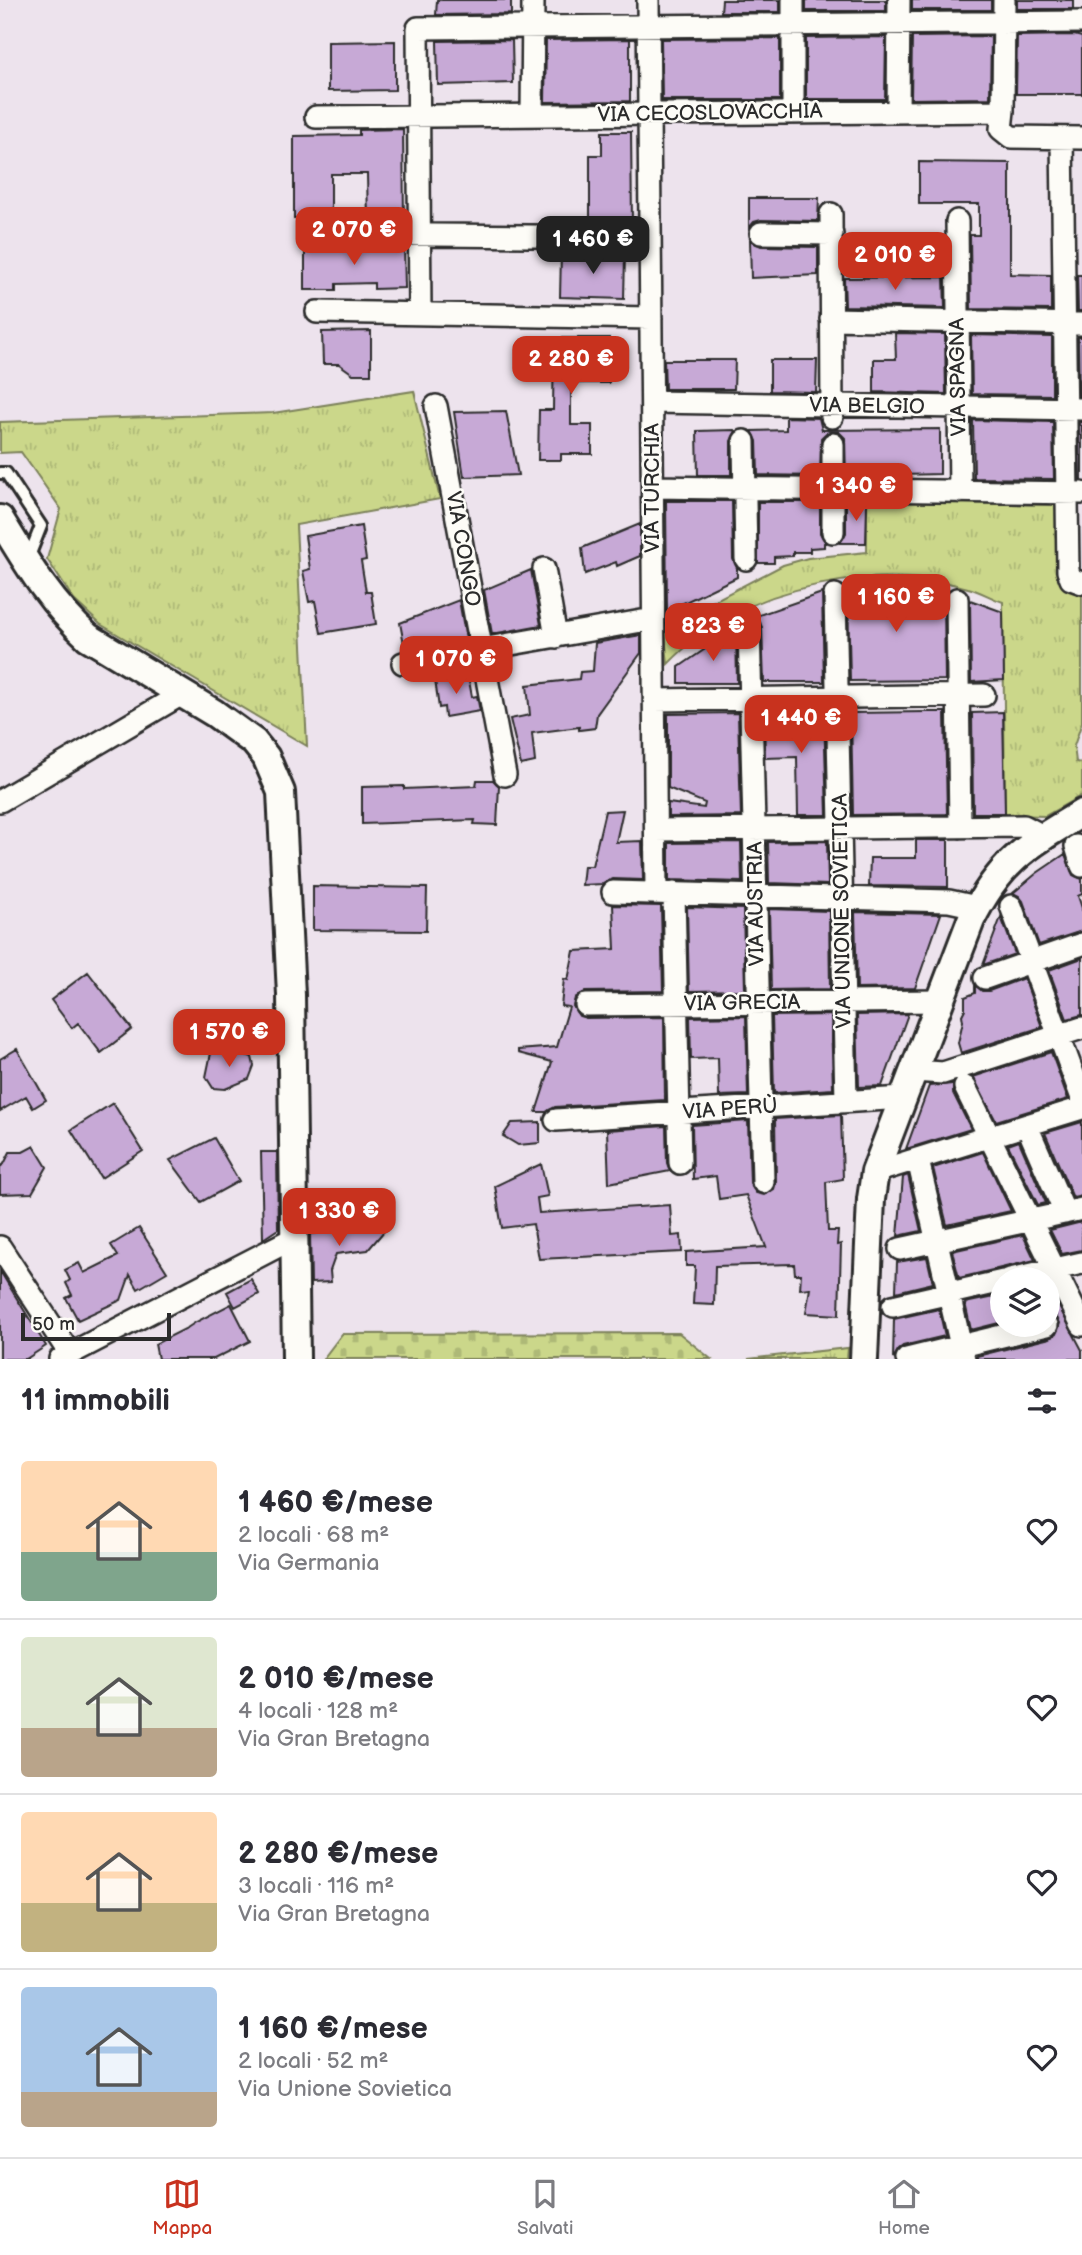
<!DOCTYPE html>
<html lang="it">
<head>
<meta charset="utf-8">
<style>
  :root { --surface:#fff; --page:#f2f2f3; --text:#2b2b33; --muted:#7c7c81; --line:#e1e1e2; --accent:#c8321e }
  body { margin:0; font-family:"Balsamiq Sans",sans-serif; background:var(--page); color:var(--text); height:100vh; display:flex; flex-direction:column; font-size:26px; white-space:nowrap }
  * { box-sizing:border-box; margin:0 }
  p { font-size:23px; color:var(--muted) }
  .icon { flex:none; width:38px; height:38px; fill:none; stroke:currentColor; stroke-width:2; stroke-linecap:round; stroke-linejoin:round }
  .map { position:relative; height:1359px; overflow:hidden }
  .sheet { display:flex; flex-direction:column; background:var(--surface); flex:1 }
  .sheet>* { flex:none }
  .buttons { position:absolute; left:990px; top:1267px; display:grid; gap:14px }
  .buttons a { display:grid; place-items:center; width:70px; height:70px; border-radius:50%; background:var(--surface); box-shadow:0 7px 28px #0002; font-size:35px }
  .scale { position:absolute; left:21px; bottom:18px; width:150px; box-sizing:border-box; padding-left:7px; border:4px solid #2b2b2b; border-top:0; font-size:19px; line-height:24px; white-space:nowrap; color:#2b2b2b; -webkit-text-stroke:5px #fdfcf7; paint-order:stroke }
  .price { position:absolute; translate:-50% -60px; padding:0 16px; border-radius:14px; background:var(--accent); color:#fff; font-size:23px; line-height:46px; filter:drop-shadow(0 2px 4px #0008) }
  .price::after { content:''; position:absolute; left:50%; top:42px; width:21px; height:16px; margin-left:-10px; background:inherit; clip-path:polygon(0 0,100% 0,50% 100%) }
  .price.active { background:#222; color:#fff }
  ul { padding:0; list-style:none }
  li { display:flex; align-items:center; gap:21px; height:175px; padding:0 21px }
  li+li { border-top:2px solid var(--line) }
  li span { display:grid; place-items:center; flex:none; width:196px; height:140px; border-radius:7px; color:#555 }
  li>.icon { margin-inline-start:auto }
  span .icon { width:84px; height:84px; fill:#fffc; stroke-width:1 }
  li b { font-size:30px }
  h2 { display:flex; justify-content:space-between; align-items:center; height:84px; padding:0 21px; font-size:30px }
  .menu { display:flex; justify-content:space-around; align-items:center; height:98px; border-top:2px solid var(--line); background:var(--surface); font-size:19px; color:var(--muted) }
  .menu a { display:grid; justify-items:center; gap:4px }
  .menu .active { color:var(--accent) }
  .map>svg:first-child { display:block }
  .grass { fill:url(#grass-tufts); stroke:#7b815a; stroke-width:2 }
  .cemetery { fill:url(#cemetery-stones); stroke:#7b815a; stroke-width:2 }
  .building { fill:#c7a9d6; stroke:#2b2b2b; stroke-width:2 }
  .lines { fill:none; stroke-linecap:round; stroke-linejoin:round }
  .service-casing { stroke:#2b2b2b; stroke-width:16 }
  .minor-casing { stroke:#2b2b2b; stroke-width:26 }
  .tertiary-casing { stroke:#2b2b2b; stroke-width:32 }
  .service { stroke:#fdfcf7; stroke-width:10 }
  .minor { stroke:#fdfcf7; stroke-width:21 }
  .tertiary { stroke:#fdfcf7; stroke-width:26 }
  .labels { text-anchor:middle; dominant-baseline:central; stroke-width:5; stroke-linejoin:round; paint-order:stroke }
  .street-label { font-size:21px; fill:#2b2b2b; stroke:#fdfcf7 }
</style>
</head>
<body>
<div class="map">
<svg width="1082" height="1359" viewBox="0 0 1082 1359">
  <defs>
    <pattern id="grass-tufts" width="24" height="20" patternUnits="userSpaceOnUse" patternTransform="scale(1.75)"><rect width="24" height="20" fill="#cbd78a"/><path d="M3 7l-1-3M5 7V3M7 7l1-3M15 17l-1-3M17 17v-4M19 17l1-3" fill="none" stroke="#aeb977"/></pattern>
    <pattern id="cemetery-stones" width="16" height="16" patternUnits="userSpaceOnUse" patternTransform="scale(1.75)"><rect width="16" height="16" fill="#cbd78a"/><path d="M2 7V4a2 2 0 0 1 4 0v3zM10 15v-3a2 2 0 0 1 4 0v3z" fill="#aeb977"/></pattern>
  </defs>
  <rect width="100%" height="100%" fill="#ede3ed"/>
  <filter id="ink" filterUnits="userSpaceOnUse"><feTurbulence type="fractalNoise" baseFrequency=".0143" numOctaves="2"/><feDisplacementMap in="SourceGraphic" scale="14" xChannelSelector="R" yChannelSelector="G"/><feConvolveMatrix kernelMatrix="1 2 1 2 8 2 1 2 1" color-interpolation-filters="sRGB"/></filter>
  <g filter="url(#ink)">
    <path class="grass" d="M 414,391 L 440,499 L 296,525 L 307,746 L 100,624 L 74,600 L 47,559 L 61,509 L 21,452 L 0,453 L 0,422 L 273,413 Z
      M 867,501 L 1059,505 L 1057,575 L 1063,585 L 1082,591 L 1082,722 L 1074,746 L 1076,762 L 1082,763 L 1082,795 L 1045,816 L 1005,815 L 1003,602 C 991,598 980,591 968,588 C 891,565 785,581 718,623 C 699,634 683,649 668,664 L 664,627 L 783,565 L 808,558 L 867,552 Z
      M 848,1348 L 847,1359 L 748,1359 Z"/>
    <path class="cemetery" d="M 679,1333 L 711,1359 L 323,1359 L 342,1334 Z"/>
    <path class="building" d="M 437,0 L 511,0 L 511,14 L 436,15 Z
      M 722,0 L 780,0 L 780,12 L 721,12 Z
      M 806,0 L 886,0 L 886,11 L 806,11 Z
      M 912,0 L 991,0 L 991,10 L 912,10 Z
      M 1017,0 L 1073,0 L 1073,9 L 1017,9 Z
      M 1074,35 L 1082,37 L 1082,94 L 1016,94 L 1017,36 Z
      M 991,36 L 990,98 L 911,99 L 912,37 Z
      M 886,37 L 885,99 L 806,99 L 806,38 Z
      M 780,38 L 780,100 L 662,100 L 661,39 Z
      M 630,39 L 630,101 L 545,102 L 546,40 Z
      M 512,40 L 513,83 L 438,85 L 437,41 Z
      M 395,41 L 395,90 L 328,91 L 328,42 Z
      M 403,129 L 404,222 L 368,221 L 367,174 L 331,174 L 331,221 L 315,221 L 305,227 L 305,219 L 294,219 L 294,136 L 359,135 L 359,130 Z
      M 602,132 L 631,132 L 632,224 L 590,223 L 590,155 L 602,155 Z
      M 919,162 L 1010,163 L 1010,274 L 1051,275 L 1051,310 L 971,309 L 970,235 L 979,235 L 979,204 L 919,204 Z
      M 749,198 L 819,198 L 818,221 L 761,220 L 754,222 L 749,228 Z
      M 750,240 L 761,246 L 818,247 L 818,275 L 751,278 Z
      M 305,241 L 316,247 L 404,248 L 405,288 L 374,289 L 374,283 L 336,284 L 336,290 L 305,290 Z
      M 561,254 L 625,255 L 624,299 L 560,297 Z
      M 1077,275 L 1082,275 L 1082,311 L 1078,311 Z
      M 944,277 L 945,308 L 845,306 L 844,278 Z
      M 371,331 L 371,374 L 353,374 L 339,364 L 323,364 L 322,332 Z
      M 895,333 L 945,334 L 946,394 L 874,392 L 874,359 L 896,359 Z
      M 971,335 L 1052,337 L 1052,395 L 972,394 Z
      M 1078,337 L 1082,337 L 1082,396 L 1079,396 Z
      M 554,338 L 609,338 L 609,383 L 571,383 L 571,425 L 592,425 L 592,454 L 561,454 L 561,460 L 538,460 L 539,410 L 553,410 Z
      M 664,360 L 735,360 L 734,389 L 665,389 Z
      M 770,360 L 817,360 L 816,392 L 770,391 Z
      M 506,411 L 518,475 L 464,477 L 454,412 Z
      M 786,417 L 819,418 L 822,430 L 940,429 L 940,474 L 901,475 L 901,472 L 868,473 L 868,477 L 846,477 L 845,438 L 839,432 L 832,431 L 826,433 L 821,438 L 820,476 L 758,475 L 757,441 L 752,431 L 786,430 Z
      M 973,420 L 1053,422 L 1054,479 L 974,478 Z
      M 1079,422 L 1082,422 L 1082,480 L 1080,480 Z
      M 734,430 L 736,431 L 731,441 L 731,475 L 698,475 L 697,431 Z
      M 666,501 L 732,501 L 733,559 L 737,568 L 737,577 L 667,611 Z
      M 758,502 L 820,502 L 820,533 L 826,543 L 824,543 L 824,547 L 810,548 L 810,552 L 793,552 L 793,556 L 774,557 L 774,563 L 758,563 Z
      M 846,503 L 867,503 L 866,543 L 840,543 L 846,533 Z
      M 640,524 L 640,556 L 617,566 L 616,562 L 585,574 L 582,548 Z
      M 361,526 L 366,560 L 361,561 L 366,592 L 371,592 L 376,624 L 321,633 L 315,601 L 309,602 L 303,571 L 310,569 L 305,536 Z
      M 531,570 L 541,625 L 492,634 L 484,590 Z
      M 895,587 L 946,593 L 944,599 L 945,680 L 850,681 L 848,595 L 846,588 Z
      M 822,593 L 824,682 L 764,682 L 762,627 L 756,616 Z
      M 459,600 L 466,639 L 405,649 L 400,623 Z
      M 970,600 L 1003,612 L 1004,680 L 971,682 Z
      M 736,628 L 737,683 L 679,683 L 679,667 Z
      M 641,635 L 641,653 L 597,714 L 595,728 L 579,730 L 579,727 L 532,733 L 535,762 L 521,765 L 510,719 L 530,715 L 527,685 L 579,679 L 580,672 L 593,671 L 595,643 Z
      M 468,675 L 472,697 L 477,696 L 480,711 L 445,717 L 444,707 L 439,708 L 435,680 Z
      M 818,712 L 824,712 L 827,815 L 798,815 L 797,757 L 765,758 L 764,714 Z
      M 928,712 L 945,712 L 947,814 L 853,815 L 851,713 Z
      M 1003,712 L 1005,813 L 973,813 L 972,713 Z
      M 738,713 L 741,816 L 668,817 L 668,803 L 704,808 L 705,803 L 668,788 L 668,714 Z
      M 477,780 L 493,780 L 499,786 L 497,825 L 474,824 L 475,820 L 362,824 L 362,787 L 404,786 L 404,789 L 476,786 Z
      M 623,810 L 616,842 L 642,841 L 643,880 L 613,879 L 603,884 L 582,885 L 584,866 L 592,866 L 605,811 Z
      M 916,840 L 948,840 L 948,887 L 869,886 L 870,858 L 916,858 Z
      M 827,841 L 828,885 L 769,883 L 768,842 Z
      M 741,842 L 742,882 L 669,880 L 669,843 Z
      M 1065,854 L 1073,875 L 1082,879 L 1082,894 L 1078,896 L 1082,908 L 1082,931 L 1039,945 L 1023,901 L 1019,896 L 1013,893 L 1037,873 Z
      M 313,886 L 427,888 L 426,931 L 313,930 Z
      M 613,905 L 661,906 L 663,991 L 585,992 L 575,998 L 573,1006 L 579,1016 L 586,1018 L 664,1017 L 665,1100 L 555,1107 L 546,1112 L 536,1112 L 552,1062 L 518,1053 L 518,1050 L 557,1047 L 569,1007 L 561,1006 L 564,979 L 568,980 L 574,951 L 615,949 Z
      M 687,907 L 743,909 L 745,990 L 689,991 Z
      M 769,909 L 829,911 L 830,989 L 771,990 Z
      M 855,912 L 941,914 L 915,988 L 857,989 Z
      M 1001,917 L 1015,954 L 983,965 Z
      M 1082,958 L 1082,1015 L 1067,1019 L 1049,970 Z
      M 88,972 L 132,1029 L 101,1053 L 78,1023 L 72,1028 L 51,1000 Z
      M 1024,978 L 1042,1027 L 961,1053 L 958,1043 L 963,1021 L 962,1015 L 965,1009 L 965,997 L 975,993 L 975,985 L 982,991 L 989,991 Z
      M 908,1014 L 882,1086 L 859,1087 L 857,1015 Z
      M 831,1015 L 833,1089 L 774,1093 L 772,1016 Z
      M 746,1016 L 748,1095 L 719,1096 L 718,1058 L 691,1059 L 690,1017 Z
      M 224,1048 L 252,1057 L 254,1066 L 249,1079 L 225,1089 L 213,1088 L 206,1077 L 211,1053 Z
      M 17,1049 L 46,1100 L 33,1108 L 26,1096 L 0,1111 L 0,1059 Z
      M 1051,1052 L 1068,1099 L 996,1121 L 973,1077 Z
      M 953,1084 L 953,1093 L 971,1129 L 906,1149 L 929,1086 Z
      M 113,1103 L 143,1151 L 101,1178 L 71,1130 Z
      M 841,1115 L 843,1179 L 826,1182 L 828,1231 L 838,1231 L 837,1245 L 841,1244 L 839,1315 L 806,1313 L 810,1288 L 800,1289 L 801,1274 L 795,1274 L 794,1264 L 715,1266 L 714,1305 L 693,1304 L 695,1266 L 686,1266 L 686,1252 L 766,1247 L 746,1195 L 719,1199 L 716,1176 L 693,1179 L 692,1125 L 748,1121 L 750,1183 L 756,1193 L 764,1195 L 774,1189 L 776,1182 L 775,1119 Z
      M 540,1122 L 540,1143 L 518,1145 L 503,1136 L 512,1123 Z
      M 1082,1122 L 1082,1196 L 1073,1198 L 1045,1133 Z
      M 666,1126 L 667,1163 L 670,1171 L 609,1183 L 607,1130 Z
      M 214,1138 L 239,1181 L 201,1202 L 170,1160 Z
      M 1019,1141 L 1046,1203 L 1038,1205 L 1008,1145 Z
      M 34,1146 L 47,1167 L 32,1193 L 0,1194 L 0,1167 L 4,1164 L 10,1152 L 23,1152 Z
      M 261,1152 L 277,1152 L 278,1229 L 263,1239 Z
      M 983,1152 L 1011,1211 L 947,1225 L 933,1168 Z
      M 541,1164 L 548,1196 L 537,1198 L 539,1213 L 670,1205 L 672,1236 L 681,1235 L 682,1252 L 539,1259 L 533,1224 L 502,1228 L 495,1186 Z
      M 908,1175 L 921,1231 L 898,1236 L 903,1177 Z
      M 1082,1222 L 1082,1250 L 1062,1254 L 1050,1230 Z
      M 390,1224 L 368,1250 L 336,1254 L 330,1271 L 331,1282 L 311,1283 L 310,1234 Z
      M 139,1228 L 167,1272 L 138,1289 L 130,1275 L 121,1300 L 78,1320 L 66,1298 L 72,1295 L 66,1283 L 70,1280 L 65,1270 L 79,1263 L 84,1273 L 118,1256 L 111,1245 Z
      M 1023,1235 L 1035,1260 L 959,1278 L 952,1251 Z
      M 927,1257 L 933,1283 L 896,1292 L 897,1262 Z
      M 0,1271 L 46,1346 L 26,1359 L 0,1359 Z
      M 251,1279 L 259,1294 L 235,1307 L 227,1292 Z
      M 1048,1286 L 1082,1350 L 1082,1359 L 977,1359 L 977,1356 L 1050,1338 L 1056,1334 L 1060,1323 L 1056,1316 L 1048,1312 Z
      M 1003,1295 L 1003,1322 L 971,1330 L 965,1303 Z
      M 231,1304 L 250,1341 L 214,1359 L 158,1359 L 155,1344 L 187,1328 L 196,1322 Z
      M 939,1309 L 945,1336 L 903,1346 L 898,1350 L 893,1359 L 894,1319 Z"/>
    <g class="lines">
      <defs>
        <path id="service" d="M 0,473 L 6,473 L 41,526 L 28,559"/>
        <path id="minor" d="M 648,0 L 656,893
          M 1003,111 L 1004,0
          M 898,112 L 899,0
          M 793,113 L 793,0
          M 532,115 L 533,0
          M 316,117 L 1003,111 L 1001,129 L 1011,137 L 1082,138
          M 1062,138 L 1068,571 L 1071,579 L 1082,583
          M 831,214 L 832,417
          M 957,221 L 960,492
          M 761,233 L 832,234
          M 316,234 L 650,237
          M 317,312 L 651,318
          M 420,314 L 418,28 L 1082,22
          M 831,319 L 1082,324
          M 652,402 L 1082,409
          M 436,406 L 505,775
          M 744,441 L 746,559
          M 833,444 L 833,532
          M 653,487 L 1082,493
          M 544,569 L 556,637
          M 835,595 L 846,1101
          M 957,599 L 960,827
          M 749,627 L 763,1182
          M 403,663 L 653,619
          M 655,700 L 984,695
          M 0,801 L 182,694
          M 656,830 L 1024,826 L 1043,836
          M 1076,846 L 1082,866
          M 613,892 L 949,901 L 977,907
          M 674,893 L 680,1163
          M 1011,906 L 1082,1098
          M 985,978 L 1082,944
          M 586,1005 L 940,1001
          M 914,1071 L 943,1073 L 1082,1028
          M 965,1087 L 1082,1325
          M 556,1120 L 903,1098
          M 1027,1126 L 1065,1213
          M 918,1160 L 964,1359
          M 875,1172 L 1082,1108
          M 0,1247 L 70,1354
          M 900,1249 L 1082,1209
          M 1010,1279 L 1082,1263
          M 893,1306 L 1003,1281
          M 60,1359 L 294,1238
          M 907,1359 L 1047,1325"/>
        <path id="tertiary" d="M 0,519 C 27,563 49,602 88,637 L 214,713 L 254,742 L 266,757 L 281,792 L 291,995 L 296,1359
          M 864,1359 L 871,1199 L 875,1172 L 971,920 C 1000,861 1027,846 1082,813"/>
      </defs>
      <use href="#service" class="service-casing"/>
      <use href="#minor" class="minor-casing"/>
      <use href="#tertiary" class="tertiary-casing"/>
      <use href="#service" class="service"/>
      <use href="#minor" class="minor"/>
      <use href="#tertiary" class="tertiary"/>
    </g>
  </g>
  <g class="labels">
    <g class="street-label">
      <text transform="translate(710 113) rotate(-1)">VIA CECOSLOVACCHIA</text>
      <text transform="translate(958 377) rotate(-91)">VIA SPAGNA</text>
      <text transform="translate(867 406) rotate(1)">VIA BELGIO</text>
      <text transform="translate(652 488) rotate(-90)">VIA TURCHIA</text>
      <text transform="translate(463 549) rotate(80)">VIA CONGO</text>
      <text transform="translate(756 904) rotate(-91)">VIA AUSTRIA</text>
      <text transform="translate(842 911) rotate(-91)">VIA UNIONE SOVIETICA</text>
      <text transform="translate(742 1003) rotate(-1)">VIA GRECIA</text>
      <text transform="translate(730 1109) rotate(-4)">VIA PERÙ</text>
    </g>
  </g>
</svg>
<div class="buttons">
<a><svg class="icon" aria-label="layers" viewBox="0 0 24 24"><path d="M12 4l9 5-9 5-9-5zM3 14l9 5 9-5"/></svg></a>
</div>
<div class="scale">50 m</div>
<b class="price" style="left:354px;top:267px">2 070 €</b>
<b class="price active" style="left:593px;top:276px">1 460 €</b>
<b class="price" style="left:895px;top:292px">2 010 €</b>
<b class="price" style="left:571px;top:396px">2 280 €</b>
<b class="price" style="left:856px;top:523px">1 340 €</b>
<b class="price" style="left:896px;top:634px">1 160 €</b>
<b class="price" style="left:713px;top:663px">823 €</b>
<b class="price" style="left:456px;top:696px">1 070 €</b>
<b class="price" style="left:801px;top:755px">1 440 €</b>
<b class="price" style="left:229px;top:1069px">1 570 €</b>
<b class="price" style="left:339px;top:1248px">1 330 €</b>
</div>
<section class="sheet">
<h2>11 immobili<svg class="icon" aria-label="filters" viewBox="0 0 24 24"><path d="M4 7h16M4 17h16"/><circle cx="9" cy="7" r="2"/><circle cx="15" cy="17" r="2"/></svg></h2>
<ul>
<li><span style="background:linear-gradient(#ffd9b3 65%,#7fa58c 0)"><svg class="icon" aria-label="home" viewBox="0 0 24 24"><path d="M3 11l9-7 9 7M6 9v11h12V9"/></svg></span><div><b>1 460 €/mese</b><p>2 locali · 68 m²</p><p>Via Germania</p></div><svg class="icon" aria-label="heart" viewBox="0 0 24 24"><path d="M12 20l-8-8c-3-5 5-10 8-4 3-6 11-1 8 4z"/></svg></li>
<li><span style="background:linear-gradient(#dfe7d0 65%,#b9a48a 0)"><svg class="icon" aria-label="home" viewBox="0 0 24 24"><path d="M3 11l9-7 9 7M6 9v11h12V9"/></svg></span><div><b>2 010 €/mese</b><p>4 locali · 128 m²</p><p>Via Gran Bretagna</p></div><svg class="icon" aria-label="heart" viewBox="0 0 24 24"><path d="M12 20l-8-8c-3-5 5-10 8-4 3-6 11-1 8 4z"/></svg></li>
<li><span style="background:linear-gradient(#ffd9b3 65%,#c2b280 0)"><svg class="icon" aria-label="home" viewBox="0 0 24 24"><path d="M3 11l9-7 9 7M6 9v11h12V9"/></svg></span><div><b>2 280 €/mese</b><p>3 locali · 116 m²</p><p>Via Gran Bretagna</p></div><svg class="icon" aria-label="heart" viewBox="0 0 24 24"><path d="M12 20l-8-8c-3-5 5-10 8-4 3-6 11-1 8 4z"/></svg></li>
<li><span style="background:linear-gradient(#a9c7e8 75%,#b9a48a 0)"><svg class="icon" aria-label="home" viewBox="0 0 24 24"><path d="M3 11l9-7 9 7M6 9v11h12V9"/></svg></span><div><b>1 160 €/mese</b><p>2 locali · 52 m²</p><p>Via Unione Sovietica</p></div><svg class="icon" aria-label="heart" viewBox="0 0 24 24"><path d="M12 20l-8-8c-3-5 5-10 8-4 3-6 11-1 8 4z"/></svg></li>
</ul>
</section>
<nav class="menu">
<a class="active"><svg class="icon" aria-label="map" viewBox="0 0 24 24"><path d="M3 6l6-2 6 2 6-2v14l-6 2-6-2-6 2zM9 4v14M15 6v14"/></svg>Mappa</a>
<a><svg class="icon" aria-label="saved" viewBox="0 0 24 24"><path d="M7 4h10v16l-5-4-5 4z"/></svg>Salvati</a>
<a><svg class="icon" aria-label="home" viewBox="0 0 24 24"><path d="M3 11l9-7 9 7M6 9v11h12V9"/></svg>Home</a>
</nav>
</body>
</html>
